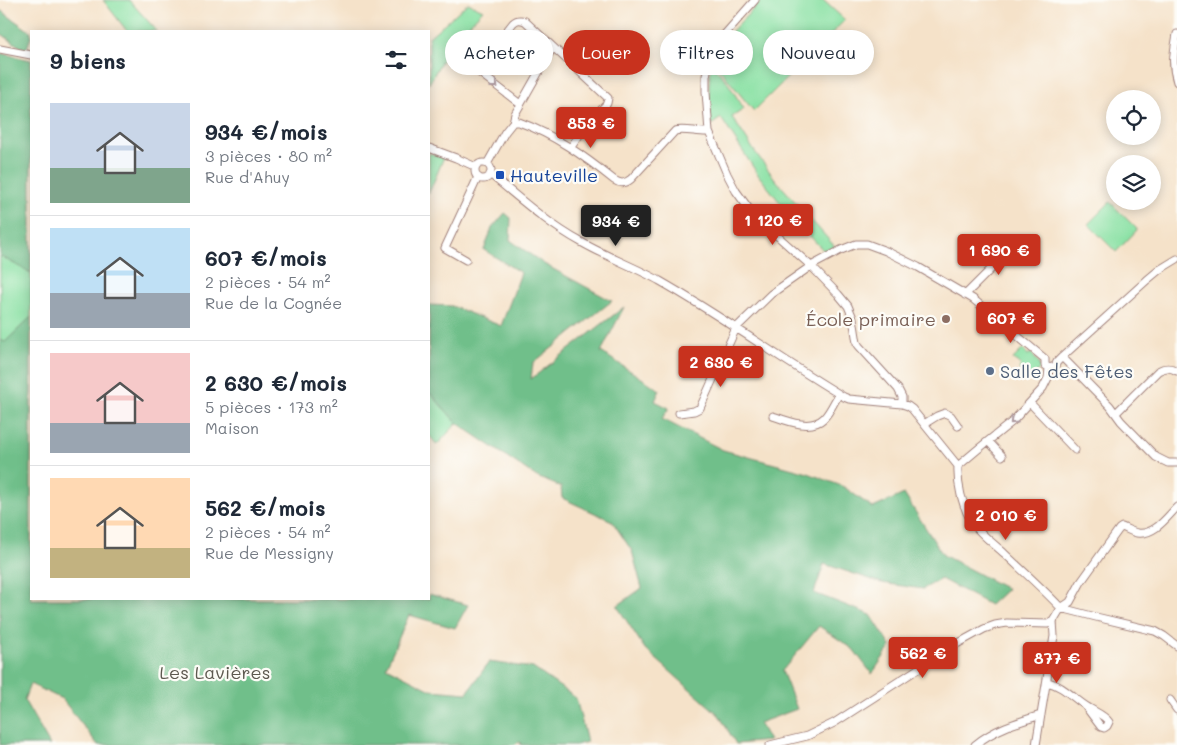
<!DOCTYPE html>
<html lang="fr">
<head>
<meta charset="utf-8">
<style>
  :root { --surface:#fff; --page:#f6f6f7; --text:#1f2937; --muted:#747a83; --line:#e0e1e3; --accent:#c8321e }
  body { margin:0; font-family:Mali,sans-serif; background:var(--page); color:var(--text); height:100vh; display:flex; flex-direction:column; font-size:19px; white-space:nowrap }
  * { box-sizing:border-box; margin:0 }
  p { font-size:16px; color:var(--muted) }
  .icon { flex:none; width:28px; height:28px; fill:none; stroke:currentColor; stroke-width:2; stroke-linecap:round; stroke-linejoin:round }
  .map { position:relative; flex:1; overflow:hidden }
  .sheet { position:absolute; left:30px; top:30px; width:400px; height:570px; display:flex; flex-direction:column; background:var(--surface); border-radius:0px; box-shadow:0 2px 12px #0003 }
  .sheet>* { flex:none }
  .banner { position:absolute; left:445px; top:30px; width:475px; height:45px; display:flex; gap:10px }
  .fabs { position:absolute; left:1106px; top:90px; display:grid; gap:10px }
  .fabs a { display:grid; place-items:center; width:55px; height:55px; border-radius:50%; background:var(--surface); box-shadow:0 2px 12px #0003; font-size:25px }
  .price { position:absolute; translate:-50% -42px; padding:0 11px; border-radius:5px; background:var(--accent); color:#fff; font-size:16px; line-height:32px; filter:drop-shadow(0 1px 2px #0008) }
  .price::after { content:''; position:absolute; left:50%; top:30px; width:15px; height:11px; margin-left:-8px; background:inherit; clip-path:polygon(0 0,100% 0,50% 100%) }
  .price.selected { background:#222; color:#fff }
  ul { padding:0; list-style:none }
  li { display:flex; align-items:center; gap:15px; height:125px; padding:0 20px }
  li+li { border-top:1px solid var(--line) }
  li span { display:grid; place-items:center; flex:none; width:140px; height:100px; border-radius:0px; color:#555 }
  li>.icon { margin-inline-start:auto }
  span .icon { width:60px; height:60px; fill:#fffc; stroke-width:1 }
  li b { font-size:21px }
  h2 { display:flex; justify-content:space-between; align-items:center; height:60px; padding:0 20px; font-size:21px }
  .pill { padding:0 18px; border-radius:22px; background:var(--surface); box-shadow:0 2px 12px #0003; font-size:18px; line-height:45px }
  .pill.selected { background:var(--accent); color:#fff }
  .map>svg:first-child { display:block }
  .green { fill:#8ae1a4; stroke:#6a8068 }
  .forest { fill:#6fbf8a; stroke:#5c6f5a }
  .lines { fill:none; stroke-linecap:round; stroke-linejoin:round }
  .minor-casing { stroke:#a0807a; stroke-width:9 }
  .minor { stroke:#fff; stroke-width:7 }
  .oneway { stroke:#ae9aa0 }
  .transit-dot { fill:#1a4fb4; stroke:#fdfcf7; stroke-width:2 }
  .education-dot { fill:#8d6e63; stroke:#fdfcf7; stroke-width:2 }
  .service-dot { fill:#5c6f8a; stroke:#fdfcf7; stroke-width:2 }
  .labels { text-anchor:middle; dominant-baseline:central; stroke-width:4.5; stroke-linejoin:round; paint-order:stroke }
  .transit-label { font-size:18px; fill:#164399; stroke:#fdfcf7; text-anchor:start }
  .education-label { font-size:18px; fill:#785e54; stroke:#fdfcf7; text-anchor:end }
  .service-label { font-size:18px; fill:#4e5e75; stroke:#fdfcf7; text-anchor:start }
  .park-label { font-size:18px; fill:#5d594f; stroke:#fdfcf7 }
</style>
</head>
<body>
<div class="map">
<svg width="1177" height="745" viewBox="0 0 1177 745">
  <rect width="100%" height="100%" fill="#fdfcf7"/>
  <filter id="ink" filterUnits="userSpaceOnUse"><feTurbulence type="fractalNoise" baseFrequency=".02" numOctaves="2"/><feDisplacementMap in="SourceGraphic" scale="10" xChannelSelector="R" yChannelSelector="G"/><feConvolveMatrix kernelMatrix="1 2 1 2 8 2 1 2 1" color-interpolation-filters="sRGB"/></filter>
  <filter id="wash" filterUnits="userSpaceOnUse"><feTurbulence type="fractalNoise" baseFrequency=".0096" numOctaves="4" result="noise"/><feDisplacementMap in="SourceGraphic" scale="20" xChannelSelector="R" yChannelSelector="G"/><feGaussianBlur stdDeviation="1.12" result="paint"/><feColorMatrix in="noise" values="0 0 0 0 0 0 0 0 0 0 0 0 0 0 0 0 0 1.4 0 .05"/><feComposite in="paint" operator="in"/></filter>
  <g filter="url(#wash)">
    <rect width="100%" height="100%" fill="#f5e2c9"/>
    <path class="green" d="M 103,0 L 129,0 L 157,31 L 127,31 Z
      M 762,0 L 823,0 L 845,20 L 754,111 C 739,94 727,77 712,61 L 724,47 L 724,39 Z
      M 468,3 L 483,10 L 450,45 L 429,84 L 429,37 Z
      M 711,64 L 726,80 L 744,109 L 732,117 L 753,149 L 775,179 L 836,248 L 826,253 L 790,215 L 759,176 L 721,118 L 711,125 L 709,86 Z
      M 429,153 L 444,157 L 429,193 Z
      M 1110,202 L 1136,228 L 1137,230 L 1116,252 L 1088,224 Z
      M 0,256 L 31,273 L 31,317 L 5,343 L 0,340 Z
      M 1023,349 L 1028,355 L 1031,353 L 1038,362 L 1040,368 L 1031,378 L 1019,369 L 1021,365 L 1013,359 Z
      M 429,392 L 457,423 L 437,445 L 429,435 Z"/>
    <path class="forest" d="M 0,10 L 31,32 L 31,37 L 26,51 L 0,33 Z
      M 0,53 L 31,60 L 31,273 L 0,256 Z
      M 505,213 L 511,218 L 510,240 L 544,264 L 612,301 L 533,363 L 531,379 L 624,307 L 601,352 L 660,390 L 655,401 L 669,408 L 662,419 L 723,450 L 808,473 L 844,487 L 873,508 L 904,494 L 943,555 L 1007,589 L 990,605 L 941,579 L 923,589 L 882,583 L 824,564 L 814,593 L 871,615 L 891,646 L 872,674 L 853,649 L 819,626 L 782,671 L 797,709 L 759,723 L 769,741 L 736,744 L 719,715 L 645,649 L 617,606 L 642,588 L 632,551 L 612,521 L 562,498 L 561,487 L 537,477 L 457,423 L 429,392 L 429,305 L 452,306 L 501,326 L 521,273 L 484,250 L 492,228 Z
      M 31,317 L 31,599 L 429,599 L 429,594 L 468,605 L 455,628 L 409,615 L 386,667 L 431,690 L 467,693 L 489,662 L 533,668 L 576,698 L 587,742 L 576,745 L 521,745 L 520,742 L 513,745 L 98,745 L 62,699 L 30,684 L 24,700 L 50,745 L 0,745 L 0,340 L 5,342 Z"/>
  </g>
  <g filter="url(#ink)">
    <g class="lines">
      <defs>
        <path id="minor" d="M 755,0 L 717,43 L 710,56 L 706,76 L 706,92 L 709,132 L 727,174 L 736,191 L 749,209 L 763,223 L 811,266 L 838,294 L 848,306 L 853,318 L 857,343 L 859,346 L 898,389 L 902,397 L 902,404 L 908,406 L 912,409 L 958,466
          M 1177,34 C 1174,52 1171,64 1177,82
          M 0,49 L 31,55
          M 464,64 L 469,66 L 476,70
          M 520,104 L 476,70 L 513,23 C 517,19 520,19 525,21 L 553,47
          M 513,122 L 515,114 L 553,47 L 608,98 L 607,103 L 606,105 L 587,124 L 571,147
          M 429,148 L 456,158 L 476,167
          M475 171a8 8 0 1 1 16 0a8 8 0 1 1-16 0Z
          M 487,164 L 505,132 L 513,122 L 519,122 C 555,135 584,156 614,180 C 620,184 625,184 631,179 L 675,131 C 683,128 699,133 709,132
          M 490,174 C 519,198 548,224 581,242 C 607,257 635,267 660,281 C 723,317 782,360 844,397 L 849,399 L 902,404
          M 466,260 L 445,248 L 478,177
          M 965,295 L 1011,249 L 1022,244
          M 1062,357 L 1110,406 L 1121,421 L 1156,457 L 1168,463 L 1177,463
          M 1049,368 L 1055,366 L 1057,362 L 1062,357 L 1147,280 L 1159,270 L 1177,259
          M 1030,403 L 1075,450
          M 679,413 L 694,411 L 700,408 L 736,328 L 771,294 L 811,266 L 841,250 L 856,244 L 867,244 L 886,251 L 918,267 L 973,299 L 1045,359 L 1045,365 L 1049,368
          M 1116,413 L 1158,371 C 1165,367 1170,367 1177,371
          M 773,416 C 787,421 811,431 824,418 C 830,412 834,402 839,394
          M 924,424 L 937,416 L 945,413 L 951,416 L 958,426
          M 988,441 L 1002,456
          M 958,466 C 957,484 962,506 972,522 C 980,534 994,544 1005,554 C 1024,572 1043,589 1061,608
          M 958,466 L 977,450 L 1013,421 L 1043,388 L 1048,378 L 1049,368
          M 1061,608 L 1096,617 L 1155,631 L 1164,636 L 1177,646
          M 1047,682 C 1063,685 1075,700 1089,708 C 1095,712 1104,715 1109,722 L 1107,726 L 1104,728 L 1101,727 L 1086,707
          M 1170,700 L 1177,710
          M 770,745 L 807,736 L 834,723 L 955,645 L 984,629 L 995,625 L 1007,623 L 1048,624 L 1053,621 L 1061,608 L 1070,602 L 1081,582 L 1119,529 L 1122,527 C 1127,529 1132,532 1137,533 C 1154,536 1167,517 1177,507
          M 975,745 C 994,729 1018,722 1041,715
          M 1036,745 L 1054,636 L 1053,621"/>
      </defs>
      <use href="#minor" class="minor-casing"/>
      <use href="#minor" class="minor"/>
    </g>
    <defs><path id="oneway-chevron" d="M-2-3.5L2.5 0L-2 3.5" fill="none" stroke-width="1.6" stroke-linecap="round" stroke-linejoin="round" transform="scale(1.25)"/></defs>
    <g class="oneway">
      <use href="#oneway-chevron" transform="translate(495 85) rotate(38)"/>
      <use href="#oneway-chevron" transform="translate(1013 421) rotate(136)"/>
    </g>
  </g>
  <rect class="transit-dot" x="495" y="170" width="10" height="10" rx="2.5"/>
  <circle class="education-dot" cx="946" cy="319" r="5"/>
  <circle class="service-dot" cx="990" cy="371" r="5"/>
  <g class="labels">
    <g class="transit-label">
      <text x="510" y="175">Hauteville</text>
    </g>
    <g class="education-label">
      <text x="936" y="319">École primaire</text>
    </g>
    <g class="service-label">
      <text x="1000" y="371">Salle des Fêtes</text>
    </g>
    <g class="park-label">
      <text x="215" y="672">Les Lavières</text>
    </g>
  </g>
</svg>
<div class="fabs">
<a><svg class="icon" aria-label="locate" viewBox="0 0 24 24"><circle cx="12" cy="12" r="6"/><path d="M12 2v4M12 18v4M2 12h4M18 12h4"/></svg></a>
<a><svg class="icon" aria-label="layers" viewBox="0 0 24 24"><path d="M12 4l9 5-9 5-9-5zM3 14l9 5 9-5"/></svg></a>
</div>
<b class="price" style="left:591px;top:149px">853 €</b>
<b class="price" style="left:773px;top:246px">1 120 €</b>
<b class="price selected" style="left:616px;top:247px">934 €</b>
<b class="price" style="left:999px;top:276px">1 690 €</b>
<b class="price" style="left:1011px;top:344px">607 €</b>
<b class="price" style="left:721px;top:388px">2 630 €</b>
<b class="price" style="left:1006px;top:541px">2 010 €</b>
<b class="price" style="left:923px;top:679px">562 €</b>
<b class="price" style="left:1057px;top:684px">877 €</b>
<div class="banner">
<a class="pill">Acheter</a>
<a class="pill selected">Louer</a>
<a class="pill">Filtres</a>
<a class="pill">Nouveau</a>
</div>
<section class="sheet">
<h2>9 biens<svg class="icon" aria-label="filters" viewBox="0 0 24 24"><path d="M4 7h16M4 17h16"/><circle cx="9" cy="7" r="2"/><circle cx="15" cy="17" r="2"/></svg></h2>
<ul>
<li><span style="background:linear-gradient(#c9d6e8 65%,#7fa58c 0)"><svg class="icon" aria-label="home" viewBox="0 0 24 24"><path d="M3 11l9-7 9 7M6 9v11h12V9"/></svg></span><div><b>934 €/mois</b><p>3 pièces · 80 m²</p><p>Rue d'Ahuy</p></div></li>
<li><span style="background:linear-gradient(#bfe0f5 65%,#9aa5b1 0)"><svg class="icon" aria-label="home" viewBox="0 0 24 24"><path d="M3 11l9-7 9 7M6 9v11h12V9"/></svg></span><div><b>607 €/mois</b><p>2 pièces · 54 m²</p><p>Rue de la Cognée</p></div></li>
<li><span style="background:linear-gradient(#f6c9c9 70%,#9aa5b1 0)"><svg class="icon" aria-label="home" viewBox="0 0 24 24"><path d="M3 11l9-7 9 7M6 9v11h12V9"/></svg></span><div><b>2 630 €/mois</b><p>5 pièces · 173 m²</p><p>Maison</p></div></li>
<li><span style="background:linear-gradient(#ffd9b3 70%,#c2b280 0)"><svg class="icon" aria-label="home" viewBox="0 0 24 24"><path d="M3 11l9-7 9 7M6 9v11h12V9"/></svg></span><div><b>562 €/mois</b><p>2 pièces · 54 m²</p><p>Rue de Messigny</p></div></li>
</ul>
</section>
</div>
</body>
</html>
